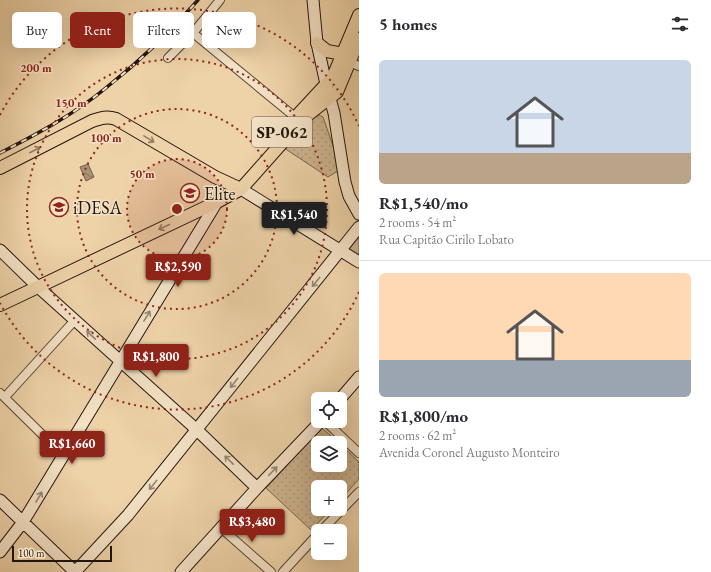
<!DOCTYPE html>
<html lang="en">
<head>
<meta charset="utf-8">
<style>
  :root { --surface:#fff; --page:#f7f7f7; --text:#2b2b33; --muted:#7c7c81; --line:#e1e1e2; --accent:#8f2418 }
  body { margin:0; font-family:"EB Garamond",serif; background:var(--page); color:var(--text); height:100vh; display:flex; flex-direction:column; font-size:15px; white-space:nowrap }
  * { box-sizing:border-box; margin:0 }
  p { font-size:13px; color:var(--muted) }
  .icon { flex:none; width:22px; height:22px; fill:none; stroke:currentColor; stroke-width:2; stroke-linecap:round; stroke-linejoin:round }
  .map { position:relative; flex:1; overflow:hidden }
  .panel { display:flex; flex-direction:column; background:var(--surface); width:352px }
  .panel>* { flex:none }
  .top-card { position:absolute; left:12px; top:12px; width:287px; height:36px; display:flex; gap:8px }
  .buttons { position:absolute; left:311px; top:392px; display:grid; gap:8px }
  .buttons a { display:grid; place-items:center; width:36px; height:36px; border-radius:6px; background:var(--surface); box-shadow:0 4px 16px #0002; font-size:20px }
  .scale { position:absolute; left:12px; bottom:10px; width:100px; box-sizing:border-box; padding-left:4px; border:2px solid #23160f; border-top:0; font-size:11px; line-height:14px; white-space:nowrap; color:#23160f; -webkit-text-stroke:3px #f4e2c6; paint-order:stroke }
  .price { position:absolute; translate:-50% -34px; padding:0 9px; border-radius:4px; background:var(--accent); color:#fff; font-size:13px; line-height:26px; filter:drop-shadow(0 1px 2px #0008) }
  .price::after { content:''; position:absolute; left:50%; top:24px; width:12px; height:9px; margin-left:-6px; background:inherit; clip-path:polygon(0 0,100% 0,50% 100%) }
  .price.current { background:#222; color:#fff }
  ul { padding:0; list-style:none }
  li { display:grid; align-content:center; gap:8px; height:212px; padding:0 20px }
  li+li { border-top:1px solid var(--line) }
  li span { display:grid; place-items:center; height:124px; border-radius:6px; color:#555 }
  li>.icon { margin-inline-start:auto }
  span .icon { width:72px; height:72px; fill:#fffc; stroke-width:1 }
  li b { font-size:17px }
  h2 { display:flex; justify-content:space-between; align-items:center; height:48px; padding:0 20px; font-size:17px }
  .pill { padding:0 14px; border-radius:6px; background:var(--surface); box-shadow:0 4px 16px #0002; font-size:14px; line-height:36px }
  .pill.current { background:var(--accent); color:#fff }
  main { display:flex; flex:1; min-height:0 }
  .map>svg:first-child { display:block }
  .grass { fill:#cbb28e; stroke:#77644e }
  .park { fill:url(#park-dots); stroke:#77644e }
  .water { fill:url(#water-waves); stroke:#73604c }
  .lines { fill:none; stroke-linecap:round; stroke-linejoin:round }
  .street-casing { stroke:#564535; stroke-width:10 }
  .secondary-casing { stroke:#23160f; stroke-width:13 }
  .primary-casing { stroke:#23160f; stroke-width:14 }
  .street { stroke:#f4e2c6; stroke-width:8 }
  .secondary { stroke:#f4e2c6; stroke-width:11 }
  .primary { stroke:#eed2a8; stroke-width:12 }
  .rail-casing { stroke:#23160f; stroke-width:3.5 }
  .rail { stroke:#f4e2c6; stroke-width:2; stroke-dasharray:6; stroke-linecap:butt }
  .oneway { stroke:#937d63 }
  .oneway2 { stroke:#968674 }
  .ring { fill:none; stroke:#8f2418; stroke-width:2; stroke-dasharray:2 4 }
  .labels { text-anchor:middle; dominant-baseline:central; stroke-width:3; stroke-linejoin:round; paint-order:stroke }
  .shield { fill:#f4e2c6; stroke:#625346; stroke-width:1 }
  .shield-label { font-size:17px; font-weight:bold; fill:#23160f }
  .poi-label { font-size:18px; fill:#23160f; stroke:#f4e2c6; text-anchor:start }
  .centre { fill:#8f2418; stroke:#f4e2c6; stroke-width:2 }
  .ring-label { font-size:12px; text-anchor:middle; font-weight:bold; fill:#8f2418; stroke:#f4e2c6; stroke-width:3; stroke-linejoin:round; paint-order:stroke }
</style>
</head>
<body>
<main>
<div class="map">
<svg width="359" height="572" viewBox="0 0 359 572">
  <defs>
    <pattern id="park-dots" width="8" height="8" patternUnits="userSpaceOnUse"><rect width="8" height="8" fill="#cbb28e"/><path d="M2 2h.1M6 6h.1" fill="none" stroke="#ae9879" stroke-width="1.8" stroke-linecap="round"/></pattern>
    <pattern id="water-waves" width="16" height="10" patternUnits="userSpaceOnUse"><rect width="16" height="10" fill="#a99274"/><path d="M0 5q4-4 8 0t8 0" fill="none" stroke="#89765e"/></pattern>
  </defs>
  <rect width="100%" height="100%" fill="#eed2a8"/>
  <filter id="stains"><feTurbulence type="fractalNoise" baseFrequency=".005" numOctaves="4"/><feColorMatrix values="0 0 0 0 .2 0 0 0 0 .09 0 0 0 0 .02 0 0 0 .5 -.17"/></filter>
  <radialGradient id="worn" r=".72"><stop offset=".6" stop-color="#630" stop-opacity="0"/><stop offset="1" stop-color="#630" stop-opacity=".3"/></radialGradient>
  <path class="grass" d="M 359,232 L 359,256 L 347,250 Z"/>
  <path class="park" d="M 319,115 L 323,117 L 341,169 L 328,177 L 284,148 L 311,119 Z
    M 322,428 L 339,443 L 318,443 L 318,465 L 340,465 L 340,444 L 359,462 L 359,479 L 340,500 L 340,487 L 318,487 L 318,509 L 331,509 L 311,530 L 266,488 Z"/>
  <path class="water" d="M 88,164 L 94,177 L 86,181 L 80,167 Z"/>
  <g class="lines">
    <defs>
      <path id="street" d="M 193,33 L 295,117
        M 168,58 L 193,33 L 220,0
        M 349,62 L 359,66
        M 0,393 L 64,456
        M 5,397 L 75,320
        M 325,421 L 359,453
        M 221,528 L 271,572
        M 321,531 L 359,492
        M 283,572 L 318,534"/>
      <path id="secondary" d="M 313,0 L 317,43 L 326,84 L 334,113 L 345,182 L 349,196 L 359,214
        M 241,189 L 359,262
        M 0,250 L 38,287 L 197,430 L 257,488
        M 340,399 L 359,377
        M 0,500 L 75,572
        M 0,552 L 23,522 L 217,202
        M 75,572 L 128,515 L 359,227
        M 181,572 L 257,488 L 321,421"/>
      <path id="primary" d="M 317,43 L 327,51 L 343,54 L 347,59
        M 292,121 L 331,79 L 335,72 L 359,15
        M 0,168 L 92,121 C 101,118 107,116 116,119 L 215,177 L 241,189
        M 0,305 L 217,202 L 241,189 L 305,117 L 337,92 L 359,39"/>
    </defs>
    <use href="#street" class="street-casing"/>
    <use href="#secondary" class="secondary-casing"/>
    <use href="#primary" class="primary-casing"/>
    <use href="#street" class="street"/>
    <use href="#secondary" class="secondary"/>
    <use href="#primary" class="primary"/>
    <defs>
      <path id="rail" d="M 0,153 C 37,134 75,114 107,87 C 140,61 170,32 198,0"/>
    </defs>
    <use href="#rail" class="rail-casing"/>
    <use href="#rail" class="rail"/>
  </g>
  <defs><path id="oneway-shaft" d="M-6 0H5M1.5-3L5.5 0L1.5 3" fill="none" stroke-width="1.6" stroke-linecap="round" stroke-linejoin="round"/></defs>
  <g class="oneway">
    <use href="#oneway-shaft" transform="translate(149 139) rotate(31)"/>
    <use href="#oneway-shaft" transform="translate(35 150) rotate(-27)"/>
    <use href="#oneway-shaft" transform="translate(164 227) rotate(155)"/>
  </g>
  <g class="oneway2">
    <use href="#oneway-shaft" transform="translate(316 282) rotate(129)"/>
    <use href="#oneway-shaft" transform="translate(147 316) rotate(-59)"/>
    <use href="#oneway-shaft" transform="translate(91 335) rotate(-137)"/>
    <use href="#oneway-shaft" transform="translate(234 383) rotate(129)"/>
    <use href="#oneway-shaft" transform="translate(229 460) rotate(-136)"/>
    <use href="#oneway-shaft" transform="translate(273 471) rotate(-46)"/>
    <use href="#oneway-shaft" transform="translate(153 485) rotate(129)"/>
    <use href="#oneway-shaft" transform="translate(39 497) rotate(-59)"/>
  </g>
  <circle cx="177" cy="209" r="50" fill="#8f2418" fill-opacity=".12"/>
  <g class="ring">
    <circle cx="177" cy="209" r="50"/>
    <circle cx="177" cy="209" r="100"/>
    <circle cx="177" cy="209" r="150"/>
    <path d="M359 292A200 200 0 0 1 0 303M0 115A200 200 0 0 1 359 126"/>
  </g>
  <defs>
    <symbol id="school-ring" viewBox="-11 -11 22 22"><circle r="9.5" fill="#f4e2c6" stroke="#8f2418" stroke-width="1.5"/><path d="M0-5L7-2L0 1L-7-2ZM-4 1L0 2.5L4 1V4Q0 6-4 4Z" fill="#8f2418"/></symbol>
  </defs>
  <g fill-rule="evenodd">
    <use href="#school-ring" x="179" y="182" width="22" height="22"/>
    <use href="#school-ring" x="48" y="196" width="22" height="22"/>
  </g>
  <g class="labels">
    <rect class="shield" x="252" y="117" width="60" height="30" rx="3"/>
    <g class="shield-label">
      <text x="282" y="132">SP-062</text>
    </g>
    <g class="poi-label">
      <text x="204" y="193">Elite</text>
      <text x="73" y="207">iDESA</text>
    </g>
  </g>
  <circle cx="177" cy="209" r="6" class="centre"/>
  <g class="ring-label">
    <text x="36" y="72">200 m</text>
    <text x="71" y="107">150 m</text>
    <text x="106" y="142">100 m</text>
    <text x="142" y="178">50 m</text>
  </g>
  <rect width="100%" height="100%" filter="url(#stains)"/>
  <rect width="100%" height="100%" fill="url(#worn)"/>
</svg>
<div class="buttons">
<a><svg class="icon" aria-label="locate" viewBox="0 0 24 24"><circle cx="12" cy="12" r="6"/><path d="M12 2v4M12 18v4M2 12h4M18 12h4"/></svg></a>
<a><svg class="icon" aria-label="layers" viewBox="0 0 24 24"><path d="M12 4l9 5-9 5-9-5zM3 14l9 5 9-5"/></svg></a>
<a>+</a>
<a>−</a>
</div>
<div class="scale">100 m</div>
<b class="price current" style="left:294px;top:236px">R$1,540</b>
<b class="price" style="left:178px;top:288px">R$2,590</b>
<b class="price" style="left:156px;top:378px">R$1,800</b>
<b class="price" style="left:72px;top:465px">R$1,660</b>
<b class="price" style="left:252px;top:543px">R$3,480</b>
<div class="top-card">
<a class="pill">Buy</a>
<a class="pill current">Rent</a>
<a class="pill">Filters</a>
<a class="pill">New</a>
</div>
</div>
<section class="panel">
<h2>5 homes<svg class="icon" aria-label="filters" viewBox="0 0 24 24"><path d="M4 7h16M4 17h16"/><circle cx="9" cy="7" r="2"/><circle cx="15" cy="17" r="2"/></svg></h2>
<ul>
<li><span style="background:linear-gradient(#c9d6e8 75%,#b9a48a 0)"><svg class="icon" aria-label="home" viewBox="0 0 24 24"><path d="M3 11l9-7 9 7M6 9v11h12V9"/></svg></span><div><b>R$1,540/mo</b><p>2 rooms · 54 m²</p><p>Rua Capitão Cirilo Lobato</p></div></li>
<li><span style="background:linear-gradient(#ffd9b3 70%,#9aa5b1 0)"><svg class="icon" aria-label="home" viewBox="0 0 24 24"><path d="M3 11l9-7 9 7M6 9v11h12V9"/></svg></span><div><b>R$1,800/mo</b><p>2 rooms · 62 m²</p><p>Avenida Coronel Augusto Monteiro</p></div></li>
</ul>
</section>
</main>
</body>
</html>
